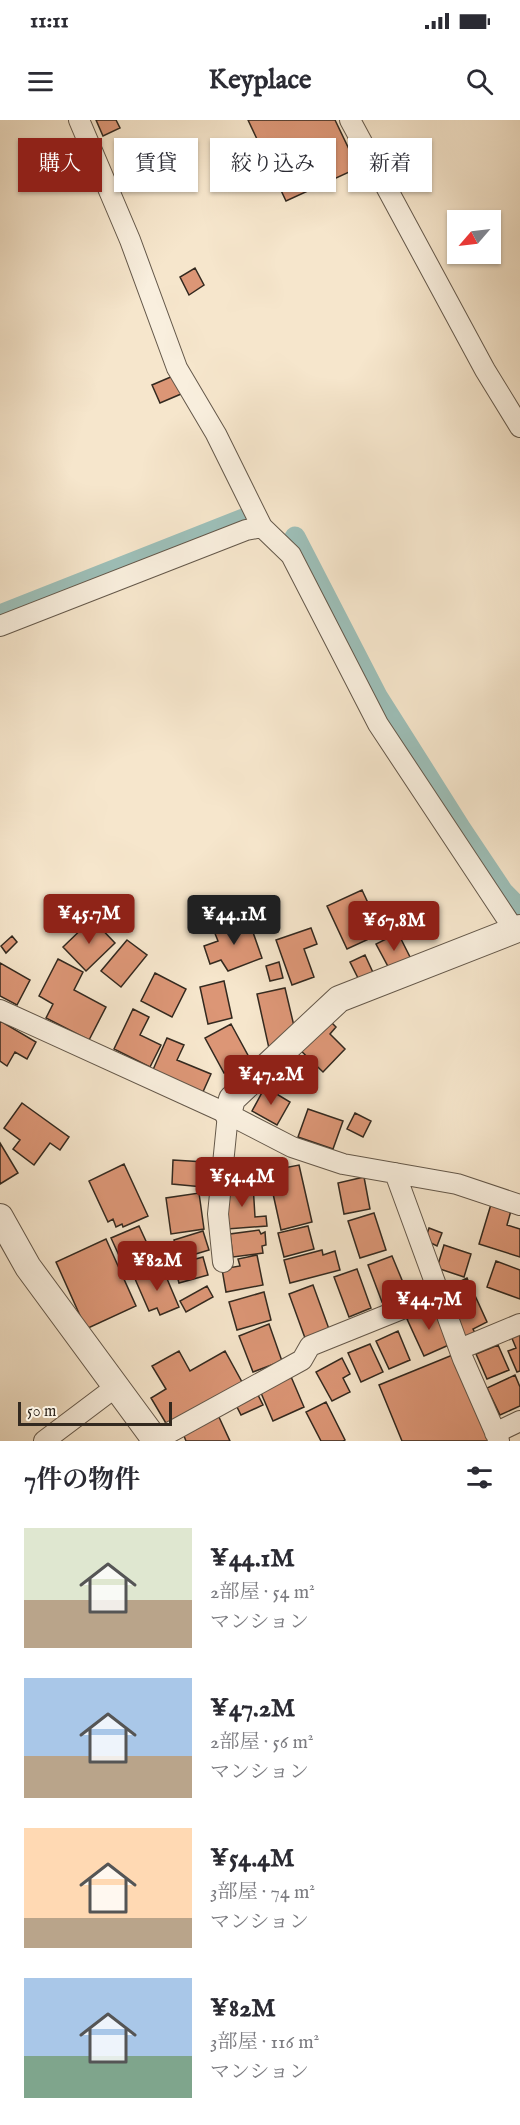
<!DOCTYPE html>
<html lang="ja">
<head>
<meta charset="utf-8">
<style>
  :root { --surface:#fff; --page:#f2f2f3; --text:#2b2b33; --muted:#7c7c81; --accent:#8f2418 }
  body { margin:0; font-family:"IM FELL English","Noto Serif JP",serif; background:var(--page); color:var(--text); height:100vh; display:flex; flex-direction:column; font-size:22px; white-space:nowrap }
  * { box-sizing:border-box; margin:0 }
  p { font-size:20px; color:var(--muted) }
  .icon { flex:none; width:33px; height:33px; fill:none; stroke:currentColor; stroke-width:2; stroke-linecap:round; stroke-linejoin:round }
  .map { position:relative; height:1321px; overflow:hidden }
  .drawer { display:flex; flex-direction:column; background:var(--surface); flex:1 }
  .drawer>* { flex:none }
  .guide { position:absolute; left:18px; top:18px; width:484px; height:54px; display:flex; gap:12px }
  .needle { width:39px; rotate:242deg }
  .controls { position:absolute; left:447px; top:90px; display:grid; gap:12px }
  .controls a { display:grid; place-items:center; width:54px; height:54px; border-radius:0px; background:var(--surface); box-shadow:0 2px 4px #0004; font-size:30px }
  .scale { position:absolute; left:18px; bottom:15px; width:154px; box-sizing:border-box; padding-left:6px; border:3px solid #33291f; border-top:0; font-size:16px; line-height:21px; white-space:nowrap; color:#33291f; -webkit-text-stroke:4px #f9efde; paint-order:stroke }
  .price { position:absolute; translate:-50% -51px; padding:0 14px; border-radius:6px; background:var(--accent); color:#fff; font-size:20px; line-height:39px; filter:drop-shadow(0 2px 3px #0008) }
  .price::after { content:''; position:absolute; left:50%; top:36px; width:18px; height:14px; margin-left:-9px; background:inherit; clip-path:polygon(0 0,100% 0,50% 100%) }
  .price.current { background:#222; color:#fff }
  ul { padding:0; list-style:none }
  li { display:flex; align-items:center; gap:18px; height:150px; padding:0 24px }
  li span { display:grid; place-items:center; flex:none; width:168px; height:120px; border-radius:0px; color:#555 }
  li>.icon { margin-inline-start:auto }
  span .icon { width:72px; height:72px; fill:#fffc; stroke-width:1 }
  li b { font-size:26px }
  h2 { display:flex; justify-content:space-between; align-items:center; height:72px; padding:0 24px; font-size:26px }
  .tag { padding:0 21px; border-radius:0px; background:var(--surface); box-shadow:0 2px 4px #0004; font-size:21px; line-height:54px }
  .tag.current { background:var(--accent); color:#fff }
  .status { display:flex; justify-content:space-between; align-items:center; height:42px; padding:0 30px; background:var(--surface); direction:ltr }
  .status svg { height:16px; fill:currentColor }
  header { display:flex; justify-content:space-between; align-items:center; height:78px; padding:0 24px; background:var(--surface); font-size:27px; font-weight:700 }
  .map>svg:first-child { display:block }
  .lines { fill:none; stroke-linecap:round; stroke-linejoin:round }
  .canal { stroke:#9dbfb8; stroke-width:21 }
  .building { fill:#dc9676; stroke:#33291f; stroke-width:1.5 }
  .minor-casing { stroke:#64584a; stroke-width:22 }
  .tertiary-casing { stroke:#64584a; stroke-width:28 }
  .minor { stroke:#f9efde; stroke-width:20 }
  .tertiary { stroke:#f9efde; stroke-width:26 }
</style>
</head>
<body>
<div class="status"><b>11:11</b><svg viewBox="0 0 49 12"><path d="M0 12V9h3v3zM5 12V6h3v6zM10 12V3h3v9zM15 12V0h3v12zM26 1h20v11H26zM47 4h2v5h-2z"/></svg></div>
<header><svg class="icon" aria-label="menu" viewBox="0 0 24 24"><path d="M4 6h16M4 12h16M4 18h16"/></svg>Keyplace<svg class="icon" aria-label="search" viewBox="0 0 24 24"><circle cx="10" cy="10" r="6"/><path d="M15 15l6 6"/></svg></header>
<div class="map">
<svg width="520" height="1321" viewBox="0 0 520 1321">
  <rect width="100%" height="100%" fill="#f6e6cc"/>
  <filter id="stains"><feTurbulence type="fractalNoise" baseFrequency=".00333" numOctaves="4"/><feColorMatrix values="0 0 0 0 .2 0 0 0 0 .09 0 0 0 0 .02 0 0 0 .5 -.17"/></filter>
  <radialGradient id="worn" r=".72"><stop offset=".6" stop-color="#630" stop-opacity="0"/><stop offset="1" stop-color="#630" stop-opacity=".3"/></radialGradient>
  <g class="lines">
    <path class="canal" d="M 295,417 L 377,576 L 461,709 L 503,772 L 514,783 L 520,785
      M 0,495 L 251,396"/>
  </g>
  <path class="building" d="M 96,0 L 116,0 L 120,8 L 103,16 Z
    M 248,0 L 335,0 L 358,48 L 286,81 Z
    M 195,148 L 204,165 L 189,175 L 180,157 Z
    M 173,256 L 181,274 L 160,283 L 152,265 Z
    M 362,770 L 382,813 L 347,829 L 327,786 Z
    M 248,798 L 262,838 L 228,851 L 221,840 L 210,844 L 204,826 L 218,821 L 214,811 Z
    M 92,799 L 115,823 L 86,851 L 63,827 Z
    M 311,808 L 317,824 L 304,829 L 314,857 L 292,865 L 276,820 Z
    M 398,813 L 412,841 L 391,852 L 376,824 Z
    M 12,816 L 17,822 L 6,833 L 1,826 Z
    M 127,820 L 147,835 L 121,867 L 101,851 Z
    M 365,835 L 375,857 L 361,864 L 350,842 Z
    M 58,839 L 83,852 L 74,870 L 106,887 L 89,920 L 46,898 L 53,884 L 39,876 Z
    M 279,842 L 283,858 L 270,861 L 266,846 Z
    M 0,843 L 30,860 L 17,885 L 0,876 Z
    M 155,853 L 186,869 L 172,897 L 141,881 Z
    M 224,861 L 232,898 L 208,904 L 200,867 Z
    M 285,868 L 294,906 L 270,933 L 257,874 Z
    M 133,889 L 149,897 L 140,915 L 161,925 L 150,947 L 114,929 Z
    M 326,897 L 336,907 L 330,914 L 345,929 L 323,952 L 297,927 Z
    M 0,901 L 36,922 L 27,939 L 15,932 L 7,946 L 0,941 Z
    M 231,904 L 250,939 L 224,953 L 205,918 Z
    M 167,918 L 184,925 L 177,940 L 211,954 L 202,974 L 152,952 Z
    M 265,967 L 290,982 L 277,1005 L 252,991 Z
    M 22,983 L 69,1017 L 60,1030 L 50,1023 L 34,1045 L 13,1029 L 20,1020 L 4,1008 Z
    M 308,989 L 343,1001 L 333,1029 L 298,1017 Z
    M 355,993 L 371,1001 L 363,1017 L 347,1009 Z
    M 0,1023 L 18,1053 L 0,1064 Z
    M 173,1040 L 205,1042 L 203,1067 L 172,1064 Z
    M 124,1044 L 148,1096 L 123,1107 L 122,1104 L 116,1107 L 113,1099 L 108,1102 L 89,1061 Z
    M 299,1045 L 312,1102 L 281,1110 L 268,1051 Z
    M 364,1057 L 370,1089 L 344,1094 L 338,1063 Z
    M 253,1064 L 255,1097 L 266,1096 L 267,1106 L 227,1109 L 224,1067 Z
    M 199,1073 L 204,1109 L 171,1114 L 166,1078 Z
    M 492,1081 L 512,1087 L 507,1105 L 520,1109 L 520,1137 L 479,1124 Z
    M 374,1093 L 386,1130 L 360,1138 L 348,1101 Z
    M 139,1106 L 156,1143 L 134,1153 L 127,1153 L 111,1118 Z
    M 308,1106 L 314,1129 L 284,1137 L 278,1113 Z
    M 429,1108 L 442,1113 L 437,1126 L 425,1120 Z
    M 259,1110 L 261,1114 L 265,1112 L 266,1125 L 262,1126 L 263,1133 L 233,1137 L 230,1114 Z
    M 203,1111 L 209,1130 L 179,1139 L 174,1120 Z
    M 106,1119 L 136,1186 L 86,1209 L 56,1142 Z
    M 444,1125 L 471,1134 L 464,1157 L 437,1148 Z
    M 322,1130 L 323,1135 L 335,1131 L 340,1150 L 290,1163 L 284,1140 Z
    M 257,1135 L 263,1165 L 226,1172 L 222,1149 L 240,1146 L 238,1139 Z
    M 392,1136 L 407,1172 L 382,1182 L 368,1145 Z
    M 203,1137 L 208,1155 L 179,1163 L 174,1145 Z
    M 496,1141 L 520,1150 L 520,1179 L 487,1167 Z
    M 162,1147 L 179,1187 L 160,1195 L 157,1188 L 149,1191 L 135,1159 Z
    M 357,1149 L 371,1188 L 349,1197 L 334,1157 Z
    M 467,1158 L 487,1202 L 473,1209 L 476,1215 L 464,1220 L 442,1170 Z
    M 313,1165 L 329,1209 L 305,1218 L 289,1174 Z
    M 207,1166 L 213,1177 L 186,1192 L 180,1181 Z
    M 264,1172 L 271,1200 L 237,1210 L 229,1182 Z
    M 435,1186 L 451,1224 L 424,1236 L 407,1199 Z
    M 269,1204 L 282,1241 L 253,1252 L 239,1216 Z
    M 398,1211 L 410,1240 L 389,1249 L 376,1221 Z
    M 520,1212 L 520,1251 L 517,1252 L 508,1231 L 516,1228 L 511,1216 Z
    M 370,1224 L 383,1252 L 361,1262 L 348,1233 Z
    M 498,1225 L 509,1250 L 487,1259 L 476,1234 Z
    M 179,1231 L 190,1251 L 225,1231 L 242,1262 L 167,1305 L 151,1278 L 166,1269 L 152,1246 Z
    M 455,1234 L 490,1321 L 402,1321 L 379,1265 Z
    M 342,1238 L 350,1254 L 343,1258 L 350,1272 L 332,1281 L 316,1252 Z
    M 289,1252 L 304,1287 L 273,1301 L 258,1266 Z
    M 515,1255 L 520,1267 L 520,1286 L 500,1295 L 487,1268 Z
    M 255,1269 L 263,1285 L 241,1295 L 233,1279 Z
    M 326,1282 L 345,1320 L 343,1321 L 321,1321 L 306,1292 Z
    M 218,1295 L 230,1321 L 186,1321 L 182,1311 Z"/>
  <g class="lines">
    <defs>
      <path id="minor" d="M 79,0 L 130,120 L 177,248 L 216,314 L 262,407
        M 350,0 L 485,250 L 520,307
        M 0,506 L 246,410 L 262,407 L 291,435 L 378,604 L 515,811
        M 0,890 L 228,994 L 292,1027 L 343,1044 L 457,1064 L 520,1085
        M 395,1053 L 463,1239 L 499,1321
        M 223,1142 L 218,1094 L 228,994
        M 460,1229 L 520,1204
        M 495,1313 L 520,1301
        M 156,1320 L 302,1240 L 310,1226 L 439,1174
        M 44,1321 L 117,1266"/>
      <path id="tertiary" d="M 228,994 L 232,979 L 339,879 L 520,808
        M 0,1097 L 28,1147 L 156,1321"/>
    </defs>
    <use href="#minor" class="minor-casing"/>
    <use href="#tertiary" class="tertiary-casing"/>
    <use href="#minor" class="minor"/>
    <use href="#tertiary" class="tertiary"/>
  </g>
  <rect width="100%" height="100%" filter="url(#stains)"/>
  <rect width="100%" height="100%" fill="url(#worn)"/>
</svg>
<div class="controls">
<a><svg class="needle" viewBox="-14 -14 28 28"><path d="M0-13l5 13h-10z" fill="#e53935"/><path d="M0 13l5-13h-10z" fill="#7c7c81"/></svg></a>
</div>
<div class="scale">50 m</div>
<b class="price" style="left:89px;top:825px">¥45.7M</b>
<b class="price current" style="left:234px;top:826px">¥44.1M</b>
<b class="price" style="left:394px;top:832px">¥67.8M</b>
<b class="price" style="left:271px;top:986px">¥47.2M</b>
<b class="price" style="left:242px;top:1088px">¥54.4M</b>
<b class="price" style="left:157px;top:1172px">¥82M</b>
<b class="price" style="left:429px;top:1211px">¥44.7M</b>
<div class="guide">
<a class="tag current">購入</a>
<a class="tag">賃貸</a>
<a class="tag">絞り込み</a>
<a class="tag">新着</a>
</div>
</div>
<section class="drawer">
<h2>7件の物件<svg class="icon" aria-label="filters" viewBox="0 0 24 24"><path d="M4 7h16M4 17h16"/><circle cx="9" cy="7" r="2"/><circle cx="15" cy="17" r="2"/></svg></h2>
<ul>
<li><span style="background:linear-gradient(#dfe7d0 60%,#b9a48a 0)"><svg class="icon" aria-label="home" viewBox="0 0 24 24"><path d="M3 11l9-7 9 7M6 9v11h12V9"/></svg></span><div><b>¥44.1M</b><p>2部屋 · 54 m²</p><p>マンション</p></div></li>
<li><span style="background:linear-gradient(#a9c7e8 65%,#b9a48a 0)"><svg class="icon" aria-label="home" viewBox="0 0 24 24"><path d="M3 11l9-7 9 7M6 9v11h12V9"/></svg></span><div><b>¥47.2M</b><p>2部屋 · 56 m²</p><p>マンション</p></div></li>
<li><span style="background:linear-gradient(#ffd9b3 75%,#b9a48a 0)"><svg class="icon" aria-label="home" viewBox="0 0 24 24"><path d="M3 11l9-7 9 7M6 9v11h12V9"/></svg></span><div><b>¥54.4M</b><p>3部屋 · 74 m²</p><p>マンション</p></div></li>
<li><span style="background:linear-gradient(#a9c7e8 65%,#7fa58c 0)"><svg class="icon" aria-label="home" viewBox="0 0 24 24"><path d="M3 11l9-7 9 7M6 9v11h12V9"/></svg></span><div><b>¥82M</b><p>3部屋 · 116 m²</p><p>マンション</p></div></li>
</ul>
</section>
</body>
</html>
